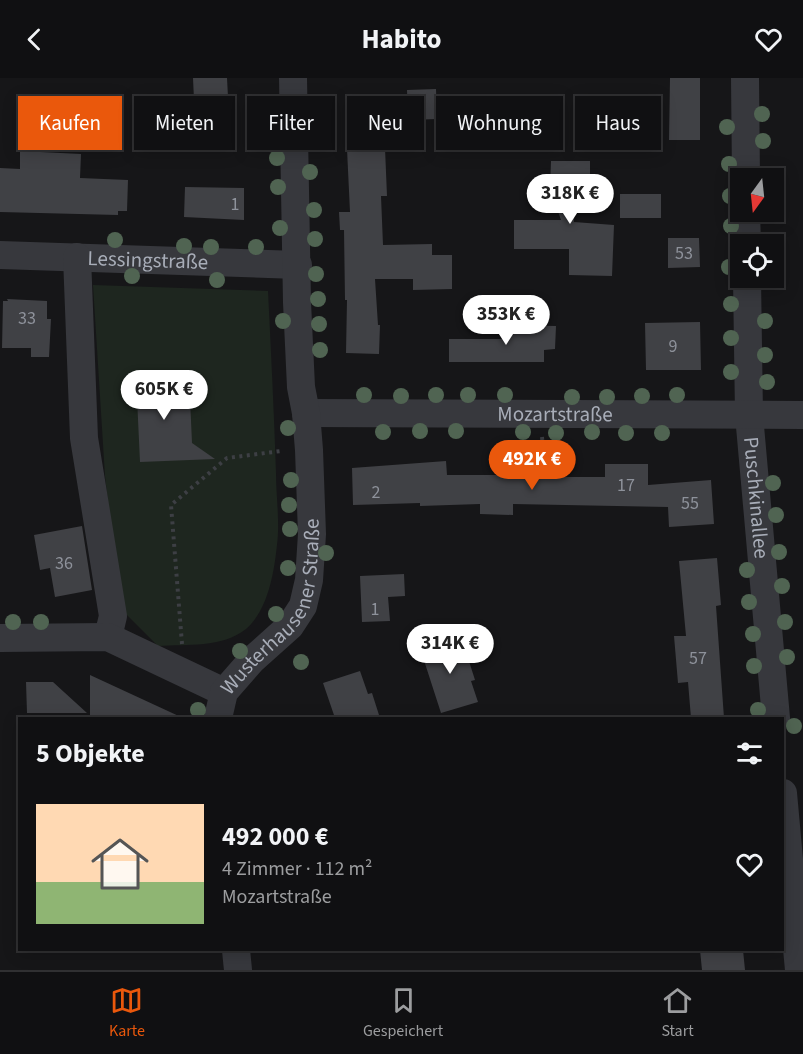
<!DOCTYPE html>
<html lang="de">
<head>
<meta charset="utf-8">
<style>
  :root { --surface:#101012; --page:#19191b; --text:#f1f3f6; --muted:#9c9d9f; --line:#303032; --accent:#ea580c }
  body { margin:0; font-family:"Source Sans 3",sans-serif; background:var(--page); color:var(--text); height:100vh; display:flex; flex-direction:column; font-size:22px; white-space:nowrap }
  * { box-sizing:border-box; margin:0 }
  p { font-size:20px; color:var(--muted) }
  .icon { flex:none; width:33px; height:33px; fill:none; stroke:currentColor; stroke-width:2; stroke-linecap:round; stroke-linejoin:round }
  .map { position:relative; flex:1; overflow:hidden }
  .sheet { position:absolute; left:18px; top:639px; width:766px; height:234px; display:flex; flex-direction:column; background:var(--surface); border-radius:0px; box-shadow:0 3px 15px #0003,0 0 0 2px var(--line) }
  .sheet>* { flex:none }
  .top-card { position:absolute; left:18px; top:18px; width:768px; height:54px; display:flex; gap:12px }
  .needle { width:39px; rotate:195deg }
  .buttons { position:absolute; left:730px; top:90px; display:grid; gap:12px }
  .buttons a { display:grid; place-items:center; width:54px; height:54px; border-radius:0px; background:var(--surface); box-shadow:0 3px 15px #0003,0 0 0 2px var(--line); font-size:30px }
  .price { position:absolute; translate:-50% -51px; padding:0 14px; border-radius:21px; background:#fff; color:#222; font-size:20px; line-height:39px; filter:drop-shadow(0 2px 3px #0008) }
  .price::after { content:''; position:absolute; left:50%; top:36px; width:18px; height:14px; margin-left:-9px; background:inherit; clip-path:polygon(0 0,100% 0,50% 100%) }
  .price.active { background:var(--accent); color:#fff }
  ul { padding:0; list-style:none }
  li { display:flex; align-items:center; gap:18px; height:150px; padding:0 18px }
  li span { display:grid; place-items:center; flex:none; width:168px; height:120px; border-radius:0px; color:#555 }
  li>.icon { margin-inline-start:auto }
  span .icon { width:72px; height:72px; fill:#fffc; stroke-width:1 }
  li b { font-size:26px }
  h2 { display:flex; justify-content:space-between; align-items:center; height:72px; padding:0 18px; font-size:26px }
  .tag { padding:0 21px; border-radius:0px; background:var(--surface); box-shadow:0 3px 15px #0003,0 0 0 2px var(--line); font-size:21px; line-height:54px }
  .tag.active { background:var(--accent); color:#fff }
  header { display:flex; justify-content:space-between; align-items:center; height:78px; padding:0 18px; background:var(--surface); font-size:27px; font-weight:700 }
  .menu { display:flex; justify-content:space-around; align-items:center; height:84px; border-top:2px solid var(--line); background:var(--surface); font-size:16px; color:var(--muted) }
  .menu a { display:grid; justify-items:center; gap:3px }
  .menu .active { color:var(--accent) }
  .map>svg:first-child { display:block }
  .green { fill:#1e261f }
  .building { fill:#404145 }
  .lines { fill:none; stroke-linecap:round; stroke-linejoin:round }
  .path { stroke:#3d3f44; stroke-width:4; stroke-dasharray:3 4.5; stroke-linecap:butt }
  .minor { stroke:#37383d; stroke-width:28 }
  .tree { fill:#506452 }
  .labels { text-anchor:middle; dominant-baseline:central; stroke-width:6; stroke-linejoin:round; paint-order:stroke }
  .number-label { font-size:18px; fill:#8e929b }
  .street-label { font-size:21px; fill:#a8adb8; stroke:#111113 }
</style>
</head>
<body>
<header><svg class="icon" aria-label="back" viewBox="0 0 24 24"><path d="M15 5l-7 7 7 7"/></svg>Habito<svg class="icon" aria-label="heart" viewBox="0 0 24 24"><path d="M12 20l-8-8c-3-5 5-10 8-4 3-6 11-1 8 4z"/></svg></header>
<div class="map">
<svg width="803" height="892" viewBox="0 0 803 892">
  <rect width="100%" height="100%" fill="#161618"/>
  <path class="green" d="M 93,207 L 268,213 C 271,274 274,334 276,395 C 276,418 280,444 277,467 C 274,495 268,532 246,551 C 222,570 187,566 158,568 L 123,533 L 118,512 L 105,398 Z"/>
  <path class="building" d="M 193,0 L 227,0 L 228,19 L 235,19 L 236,46 L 222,47 L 222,53 L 203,53 L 203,44 L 195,44 Z
    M 670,0 L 700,0 L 700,62 L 669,62 Z
    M 436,11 L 437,41 L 408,42 L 407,12 Z
    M 385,70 L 387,118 L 381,118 L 383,167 L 432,166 L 432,177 L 452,177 L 452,211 L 413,212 L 413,201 L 375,201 L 378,247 L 380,247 L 379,276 L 346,275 L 347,222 L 345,222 L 344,152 L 340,152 L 339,134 L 350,134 L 347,71 Z
    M 20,73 L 81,76 L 80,100 L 128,102 L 127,133 L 118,133 L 118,137 L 0,134 L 0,90 L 20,91 Z
    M 551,83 L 590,83 L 590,111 L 575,111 L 574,144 L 614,147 L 612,198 L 569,197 L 569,171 L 514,171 L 514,142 L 561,142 L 550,111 Z
    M 185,109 L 244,110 L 244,142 L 184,139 Z
    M 620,116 L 661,116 L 661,140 L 620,140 Z
    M 668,160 L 699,160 L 700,189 L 668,190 Z
    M 7,221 L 47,223 L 47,241 L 51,241 L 49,279 L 31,279 L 31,270 L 2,270 L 3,223 L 8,223 Z
    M 700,244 L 701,292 L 646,292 L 645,245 Z
    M 504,247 L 556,248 L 555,271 L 544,272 L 544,284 L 449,284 L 449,261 L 504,261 Z
    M 163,296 L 175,302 L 178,313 L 190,320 L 192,365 L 215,381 L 140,384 L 137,320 L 133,320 L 132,298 Z
    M 446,383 L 447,397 L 496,397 L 498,393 L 507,393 L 511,397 L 546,401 L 546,399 L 605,399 L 605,386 L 648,386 L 648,407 L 711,402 L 714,446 L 669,449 L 668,429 L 513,426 L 513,437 L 480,436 L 480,426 L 420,428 L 420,425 L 353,427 L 352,390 Z
    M 82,448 L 92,512 L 55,519 L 50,490 L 40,492 L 34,457 Z
    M 717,480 L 721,527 L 716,528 L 724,640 L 691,640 L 688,604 L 678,605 L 674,558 L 686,558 L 679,483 Z
    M 404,496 L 405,518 L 388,519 L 390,543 L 362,544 L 360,498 Z
    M 457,558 L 464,582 L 468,580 L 475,602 L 471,603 L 478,624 L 441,635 L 420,570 Z
    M 360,593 L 368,616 L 372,615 L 379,637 L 366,640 L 335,640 L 323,605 Z
    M 90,597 L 183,640 L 90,640 Z
    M 26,604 L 53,604 L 87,635 L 27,635 Z
    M 700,872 L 743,872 L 745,892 L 702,892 Z"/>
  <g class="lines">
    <path class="path" d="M 542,359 L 543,370
      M 182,566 L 171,427 L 227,380 L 281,373"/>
    <g class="minor">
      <path d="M 745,0 L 746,100"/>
      <path d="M 746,134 L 747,166"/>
      <path id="s1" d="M 0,177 L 298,187"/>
      <path d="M 77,179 L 84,360 L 113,538 L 108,559"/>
      <path id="s2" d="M 747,200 L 749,337 L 776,640"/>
      <path id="s3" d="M 306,335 L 803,337"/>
      <path d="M 0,560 L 108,559 L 224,614"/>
      <path id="s4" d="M 218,640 L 224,614 L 252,582 L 290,548 L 303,528 L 309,502 L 312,456 L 309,372 L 306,335 L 301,309 L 297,224 L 293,0"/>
      <path d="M 783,715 L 799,892"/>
      <path d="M 236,872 L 238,892"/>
    </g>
  </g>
  <g class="tree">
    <circle cx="273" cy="28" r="8"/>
    <circle cx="309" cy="29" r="8"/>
    <circle cx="762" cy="36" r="8"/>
    <circle cx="274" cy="46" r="8"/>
    <circle cx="727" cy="49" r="8"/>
    <circle cx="763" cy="63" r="8"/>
    <circle cx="277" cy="80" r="8"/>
    <circle cx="729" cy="86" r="8"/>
    <circle cx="310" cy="94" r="8"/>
    <circle cx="278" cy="109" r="8"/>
    <circle cx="730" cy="118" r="8"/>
    <circle cx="314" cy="132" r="8"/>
    <circle cx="731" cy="148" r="8"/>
    <circle cx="280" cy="150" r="8"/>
    <circle cx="315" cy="161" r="8"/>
    <circle cx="115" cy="162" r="8"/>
    <circle cx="184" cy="168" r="8"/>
    <circle cx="211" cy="169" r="8"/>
    <circle cx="256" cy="169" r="8"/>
    <circle cx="729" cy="189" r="8"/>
    <circle cx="316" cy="196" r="8"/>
    <circle cx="132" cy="198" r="8"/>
    <circle cx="217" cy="202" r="8"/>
    <circle cx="318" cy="221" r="8"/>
    <circle cx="731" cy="226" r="8"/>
    <circle cx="283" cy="243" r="8"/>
    <circle cx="765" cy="243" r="8"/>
    <circle cx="319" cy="246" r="8"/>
    <circle cx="731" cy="260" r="8"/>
    <circle cx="320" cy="272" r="8"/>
    <circle cx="765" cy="277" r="8"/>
    <circle cx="731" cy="294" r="8"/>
    <circle cx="767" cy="304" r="8"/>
    <circle cx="364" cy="317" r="8"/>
    <circle cx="436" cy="317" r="8"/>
    <circle cx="468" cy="317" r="8"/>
    <circle cx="505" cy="317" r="8"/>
    <circle cx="677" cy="317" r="8"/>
    <circle cx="401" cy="318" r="8"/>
    <circle cx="642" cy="318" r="8"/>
    <circle cx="572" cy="319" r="8"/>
    <circle cx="607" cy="319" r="8"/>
    <circle cx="288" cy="350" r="8"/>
    <circle cx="420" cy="353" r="8"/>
    <circle cx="456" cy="353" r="8"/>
    <circle cx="383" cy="354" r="8"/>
    <circle cx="523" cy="354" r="8"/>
    <circle cx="592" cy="354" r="8"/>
    <circle cx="556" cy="355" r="8"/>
    <circle cx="626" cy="355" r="8"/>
    <circle cx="662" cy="355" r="8"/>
    <circle cx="291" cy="402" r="8"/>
    <circle cx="773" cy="405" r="8"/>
    <circle cx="289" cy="427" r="8"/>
    <circle cx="776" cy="437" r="8"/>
    <circle cx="290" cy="451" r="8"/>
    <circle cx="779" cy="474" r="8"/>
    <circle cx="326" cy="475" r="8"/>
    <circle cx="288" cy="490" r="8"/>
    <circle cx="747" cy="492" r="8"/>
    <circle cx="782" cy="508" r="8"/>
    <circle cx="749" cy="524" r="8"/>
    <circle cx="276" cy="536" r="8"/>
    <circle cx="13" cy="544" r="8"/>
    <circle cx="41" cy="544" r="8"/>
    <circle cx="785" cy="544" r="8"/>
    <circle cx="753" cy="556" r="8"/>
    <circle cx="240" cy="573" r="8"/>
    <circle cx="787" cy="579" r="8"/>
    <circle cx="301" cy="584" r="8"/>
    <circle cx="754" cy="588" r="8"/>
    <circle cx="198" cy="632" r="8"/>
    <circle cx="758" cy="632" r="8"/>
    <circle cx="794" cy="648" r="8"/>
  </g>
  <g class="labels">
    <g class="number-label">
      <text x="235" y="126">1</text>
      <text x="684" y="175">53</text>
      <text x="27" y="240">33</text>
      <text x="673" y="268">9</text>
      <text x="626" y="407">17</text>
      <text x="376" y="414">2</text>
      <text x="690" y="425">55</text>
      <text x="64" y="485">36</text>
      <text x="375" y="531">1</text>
      <text x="698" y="580">57</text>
    </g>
    <g class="street-label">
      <text stroke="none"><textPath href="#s1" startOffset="148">Lessingstraße</textPath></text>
      <text stroke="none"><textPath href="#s3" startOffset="249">Mozartstraße</textPath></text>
      <text stroke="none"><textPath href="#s2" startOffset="220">Puschkinallee</textPath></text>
      <text stroke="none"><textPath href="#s4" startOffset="130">Wusterhausener Straße</textPath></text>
    </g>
  </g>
</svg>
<div class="buttons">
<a><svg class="needle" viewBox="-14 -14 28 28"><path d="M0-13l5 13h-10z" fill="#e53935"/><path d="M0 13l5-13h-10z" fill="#9c9d9f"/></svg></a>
<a><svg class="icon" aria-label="locate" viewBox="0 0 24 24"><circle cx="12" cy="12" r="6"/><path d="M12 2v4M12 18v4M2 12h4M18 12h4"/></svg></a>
</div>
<b class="price" style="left:570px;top:147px">318K €</b>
<b class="price" style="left:506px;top:268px">353K €</b>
<b class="price" style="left:164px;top:343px">605K €</b>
<b class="price active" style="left:532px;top:413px">492K €</b>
<b class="price" style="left:450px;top:597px">314K €</b>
<div class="top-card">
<a class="tag active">Kaufen</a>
<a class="tag">Mieten</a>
<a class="tag">Filter</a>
<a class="tag">Neu</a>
<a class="tag">Wohnung</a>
<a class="tag">Haus</a>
</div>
<section class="sheet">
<h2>5 Objekte<svg class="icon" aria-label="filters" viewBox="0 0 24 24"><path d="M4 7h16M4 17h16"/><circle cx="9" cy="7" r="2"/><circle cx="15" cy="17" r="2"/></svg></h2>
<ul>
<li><span style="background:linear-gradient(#ffd9b3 65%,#8fb573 0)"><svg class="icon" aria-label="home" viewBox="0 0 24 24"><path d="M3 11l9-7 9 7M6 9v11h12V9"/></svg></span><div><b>492 000 €</b><p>4 Zimmer · 112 m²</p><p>Mozartstraße</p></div><svg class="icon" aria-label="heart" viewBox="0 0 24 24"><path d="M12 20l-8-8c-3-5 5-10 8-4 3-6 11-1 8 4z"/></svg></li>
</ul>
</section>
</div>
<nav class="menu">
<a class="active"><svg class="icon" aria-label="map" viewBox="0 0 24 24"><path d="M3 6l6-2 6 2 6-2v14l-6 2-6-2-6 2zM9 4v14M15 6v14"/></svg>Karte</a>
<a><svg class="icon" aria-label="saved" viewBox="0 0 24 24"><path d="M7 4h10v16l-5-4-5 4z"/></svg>Gespeichert</a>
<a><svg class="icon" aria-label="home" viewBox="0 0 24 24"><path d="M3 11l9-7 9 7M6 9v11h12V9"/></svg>Start</a>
</nav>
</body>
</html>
